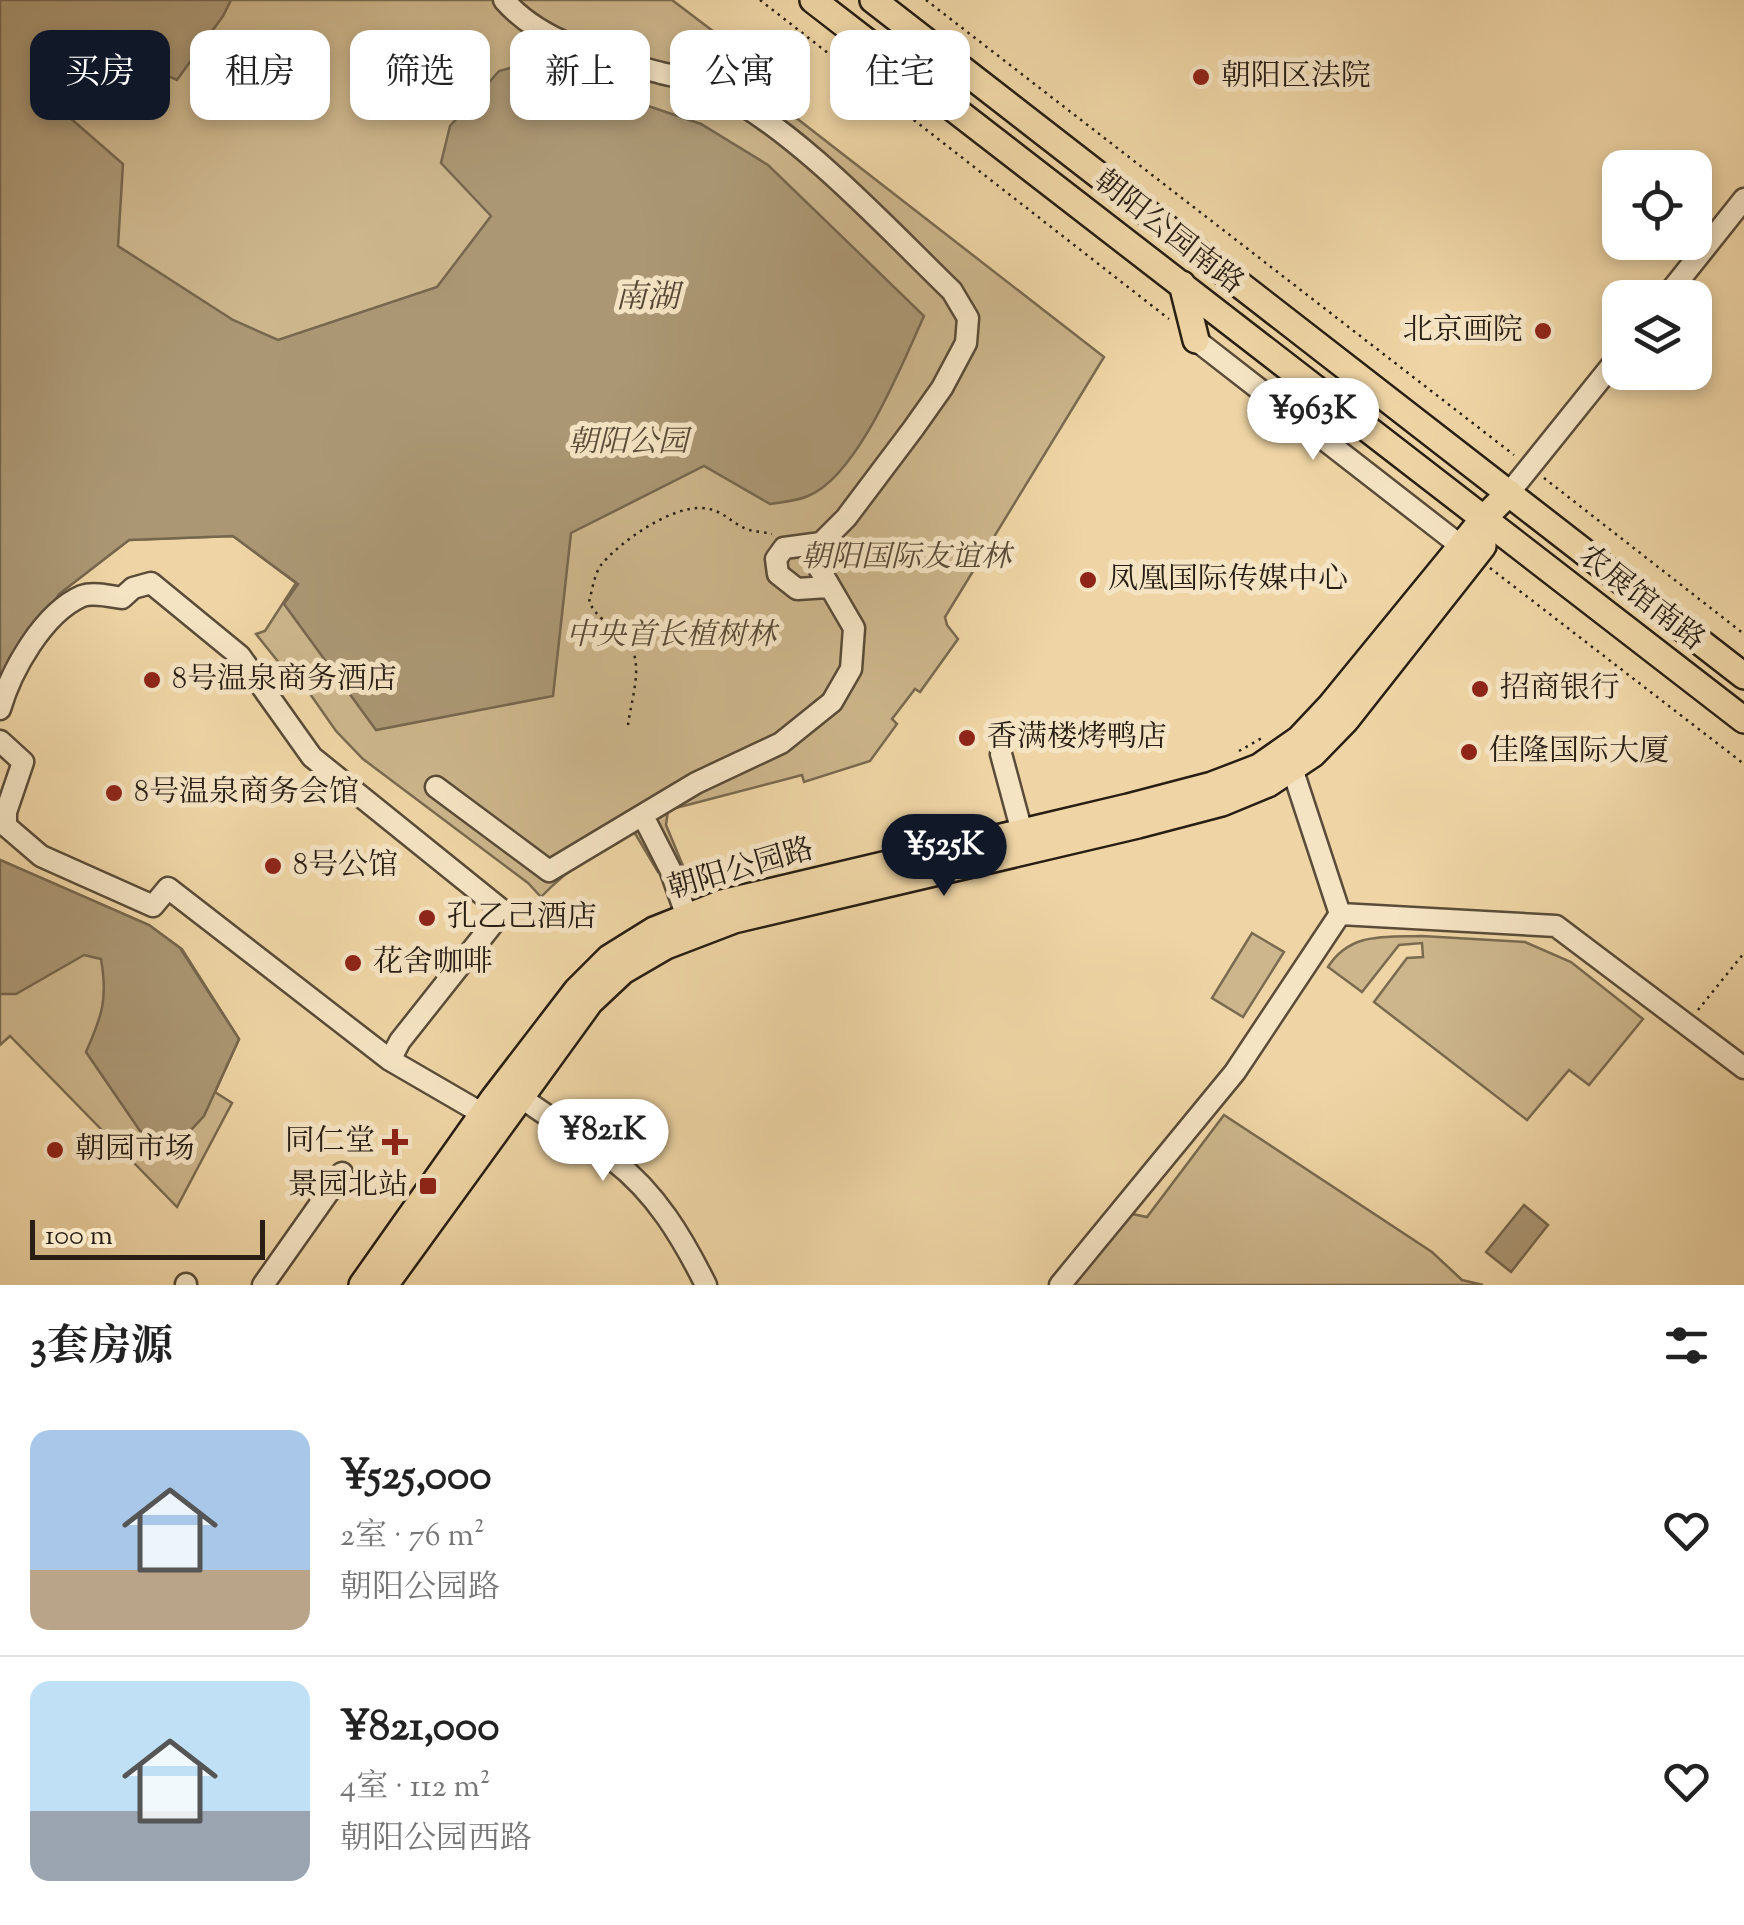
<!DOCTYPE html>
<html lang="zh">
<head>
<meta charset="utf-8">
<style>
  :root { --surface:#fff; --page:#f2f2f2; --text:#222; --muted:#767676; --line:#e0e0e0; --accent:#111827 }
  body { margin:0; font-family:"Sorts Mill Goudy","Noto Serif SC",serif; background:var(--page); color:var(--text); height:100vh; display:flex; flex-direction:column; font-size:38px; white-space:nowrap }
  * { box-sizing:border-box; margin:0 }
  p { font-size:32px; color:var(--muted) }
  .icon { flex:none; width:55px; height:55px; fill:none; stroke:currentColor; stroke-width:2; stroke-linecap:round; stroke-linejoin:round }
  .map { position:relative; height:1285px; overflow:hidden }
  .sheet { display:flex; flex-direction:column; background:var(--surface); flex:1 }
  .sheet>* { flex:none }
  .banner { position:absolute; left:30px; top:30px; width:1000px; height:90px; display:flex; gap:20px }
  .fabs { position:absolute; left:1602px; top:150px; display:grid; gap:20px }
  .fabs a { display:grid; place-items:center; width:110px; height:110px; border-radius:20px; background:var(--surface); box-shadow:0 5px 15px #0003; font-size:50px }
  .scale { position:absolute; left:30px; bottom:25px; width:235px; box-sizing:border-box; padding-left:10px; border:5px solid #281e14; border-top:0; font-size:28px; line-height:35px; white-space:nowrap; color:#281e14; -webkit-text-stroke:8px #f5e4c4; paint-order:stroke }
  .price { position:absolute; translate:-50% -85px; padding:0 22px; border-radius:35px; background:#fff; color:#222; font-size:32px; line-height:65px; filter:drop-shadow(0 2px 5px #0008) }
  .price::after { content:''; position:absolute; left:50%; top:60px; width:30px; height:22px; margin-left:-15px; background:inherit; clip-path:polygon(0 0,100% 0,50% 100%) }
  .price.active { background:var(--accent); color:#fff }
  ul { padding:0; list-style:none }
  li { display:flex; align-items:center; gap:30px; height:250px; padding:0 30px }
  li+li { border-top:2px solid var(--line) }
  li span { display:grid; place-items:center; flex:none; width:280px; height:200px; border-radius:20px; color:#555 }
  li>.icon { margin-inline-start:auto }
  span .icon { width:120px; height:120px; fill:#fffc; stroke-width:1 }
  li b { font-size:42px }
  h2 { display:flex; justify-content:space-between; align-items:center; height:120px; padding:0 30px; font-size:42px }
  .chip { padding:0 35px; border-radius:20px; background:var(--surface); box-shadow:0 5px 15px #0003; font-size:35px; line-height:90px }
  .chip.active { background:var(--accent); color:#fff }
  .map>svg:first-child { display:block }
  .green { fill:#cdb68c; stroke:#7a6a50; stroke-width:2.5 }
  .water { fill:#ab9774; stroke:#77674e; stroke-width:2.5 }
  .lines { fill:none; stroke-linecap:round; stroke-linejoin:round }
  .minor-casing { stroke:#5a4c38; stroke-width:25 }
  .major-casing { stroke:#281e14; stroke-width:30 }
  .path { stroke:#281e14; stroke-width:2.5; stroke-dasharray:2.5 5; stroke-linecap:butt }
  .minor { stroke:#f5e4c4; stroke-width:20 }
  .major { stroke:#efd5a5; stroke-width:25 }
  .poi-dot { fill:#8f2418; stroke:#f5e4c4; stroke-width:4 }
  .labels { text-anchor:middle; dominant-baseline:central; stroke-width:10; stroke-linejoin:round; paint-order:stroke }
  .poi-label { font-size:30px; fill:#281e14; stroke:#f5e4c4; text-anchor:start }
  .street-label { font-size:30px; fill:#281e14; stroke:#f5e4c4 }
  .park-label { font-size:30px; font-style:italic; fill:#5a4c38; stroke:#f5e4c4 }
  .water-label { font-size:32px; font-style:italic; fill:#564836; stroke:#f5e4c4 }
</style>
</head>
<body>
<div class="map">
<svg width="1744" height="1285" viewBox="0 0 1744 1285">
  <rect width="100%" height="100%" fill="#efd5a5"/>
  <filter id="stains"><feTurbulence type="fractalNoise" baseFrequency=".002" numOctaves="4"/><feColorMatrix values="0 0 0 0 .2 0 0 0 0 .09 0 0 0 0 .02 0 0 0 .5 -.17"/></filter>
  <radialGradient id="worn" r=".72"><stop offset=".6" stop-color="#630" stop-opacity="0"/><stop offset="1" stop-color="#630" stop-opacity=".3"/></radialGradient>
  <path class="green" d="M 0,0 L 672,0 L 726,41 L 719,58 L 1104,357 L 945,617 L 947,625 L 958,639 L 920,692 L 915,689 L 892,719 L 897,724 L 870,761 L 804,782 L 802,775 L 668,810 L 666,825 L 683,866 L 658,872 L 633,830 C 598,849 569,868 541,897 L 528,883 L 363,759 L 336,731 L 287,661 L 280,664 L 256,634 L 265,631 L 296,583 L 233,536 L 129,540 L 59,594 L 8,674 Z
    M 0,860 L 149,925 L 182,949 L 239,1039 L 215,1092 L 232,1103 L 177,1207 L 10,1036 L 0,1045 Z
    M 1252,933 L 1284,952 L 1243,1017 L 1212,998 Z
    M 1422,936 L 1525,942 L 1571,962 L 1643,1019 L 1589,1085 L 1569,1070 L 1527,1120 L 1374,1002 L 1407,958 L 1423,957 L 1422,943 L 1399,945 L 1362,992 L 1328,967 C 1350,932 1385,937 1422,936 Z
    M 1224,1115 L 1432,1252 L 1462,1280 L 1483,1285 L 1074,1285 L 1127,1213 L 1147,1217 Z"/>
  <path class="water" d="M 0,0 L 231,0 L 223,16 L 177,80 L 106,48 L 61,110 L 123,164 L 118,246 L 233,320 L 278,340 L 437,287 L 491,216 L 441,163 L 450,126 L 499,71 L 525,64 L 701,124 L 768,165 L 924,316 C 902,364 858,476 808,496 C 797,501 782,502 770,504 L 704,466 L 571,533 L 553,696 L 376,730 L 284,604 L 298,584 L 233,536 L 129,540 L 59,594 L 8,674 L 0,694 Z
    M 0,860 L 149,925 L 180,948 L 239,1039 L 204,1116 L 177,1145 L 140,1131 L 86,1052 C 102,1016 108,999 101,959 L 84,955 L 16,994 L 0,994 Z
    M 1524,1205 L 1548,1225 L 1511,1272 L 1486,1252 Z"/>
  <g class="lines">
    <defs>
      <path id="minor" d="M 1665,298 L 1744,199
        M 1196,340 L 1461,546
        M 1509,493 L 1620,355
        M 821,543 L 784,548 L 776,559 L 778,574 L 797,589 L 828,587
        M 0,709 C 11,671 43,613 82,596 C 93,592 110,596 122,598 L 133,588 L 151,583 L 240,656 L 312,757 L 503,911 L 400,1041 L 390,1060
        M 0,741 L 23,762 L 6,812 L 6,826 L 41,856 L 153,906 L 168,888 L 390,1060 L 483,1114
        M 1001,754 L 1022,832
        M 1292,768 L 1340,914 L 1556,926 L 1744,1068
        M 436,787 L 549,871 L 696,783 L 781,743 L 832,702 L 851,669 L 854,628 L 819,568 L 821,543 L 846,518 L 913,429 L 942,388 L 966,343 L 968,318 L 952,291 C 883,224 797,130 713,88 C 697,80 678,77 661,73 C 606,58 542,44 504,0
        M 643,816 L 670,869 L 687,917
        M 510,1089 C 543,1115 580,1135 613,1160 C 656,1193 682,1237 706,1285
        M 186,1284 L 186,1285
        M 263,1285 L 342,1173
        M 1060,1285 L 1235,1072 L 1340,914"/>
      <path id="major" d="M 813,0 L 1744,720
        M 873,0 L 1744,676
        M 1182,284 L 1196,340
        M 362,1285 L 494,1098 L 577,990 L 609,958 L 654,930 L 722,903 L 1128,807 L 1212,785 L 1259,767 L 1299,739 L 1331,705 L 1484,518 L 1509,493
        M 385,1285 L 590,1002 L 623,971 L 666,946 L 734,920 L 1138,825 L 1222,803 L 1268,784 L 1313,754 L 1346,720 L 1483,546"/>
    </defs>
    <use href="#minor" class="minor-casing"/>
    <use href="#major" class="major-casing"/>
    <path class="path" d="M 760,0 L 1169,319
      M 926,0 L 1514,455
      M 1544,478 L 1744,634
      M 1490,568 L 1744,764
      M 628,725 C 632,694 647,658 622,634 C 607,620 601,623 589,602 C 592,591 594,575 601,565 C 620,542 669,507 701,508 C 724,509 731,524 749,530 C 756,532 765,532 772,534
      M 1239,751 L 1262,738
      M 1698,1010 L 1744,953"/>
    <use href="#minor" class="minor"/>
    <use href="#major" class="major"/>
  </g>
  <g class="poi-dot">
    <circle cx="1201" cy="77" r="10"/>
    <circle cx="1543" cy="331" r="10"/>
    <circle cx="1088" cy="580" r="10"/>
    <circle cx="152" cy="680" r="10"/>
    <circle cx="1480" cy="689" r="10"/>
    <circle cx="967" cy="738" r="10"/>
    <circle cx="1469" cy="752" r="10"/>
    <circle cx="114" cy="793" r="10"/>
    <circle cx="273" cy="866" r="10"/>
    <circle cx="427" cy="918" r="10"/>
    <circle cx="353" cy="963" r="10"/>
    <path d="M390 1127h10v10h10v10h-10v10h-10v-10h-10v-10h10z"/>
    <circle cx="55" cy="1150" r="10"/>
    <rect x="418" y="1176" width="20" height="20" rx="5"/>
  </g>
  <g class="labels">
    <g class="poi-label">
      <text x="1221" y="77">朝阳区法院</text>
      <text x="1523" y="331" text-anchor="end">北京画院</text>
      <text x="1108" y="580">凤凰国际传媒中心</text>
      <text x="172" y="680">8号温泉商务酒店</text>
      <text x="1500" y="689">招商银行</text>
      <text x="987" y="738">香满楼烤鸭店</text>
      <text x="1489" y="752">佳隆国际大厦</text>
      <text x="134" y="793">8号温泉商务会馆</text>
      <text x="293" y="866">8号公馆</text>
      <text x="447" y="918">孔乙己酒店</text>
      <text x="373" y="963">花舍咖啡</text>
      <text x="375" y="1142" text-anchor="end">同仁堂</text>
      <text x="75" y="1150">朝园市场</text>
      <text x="408" y="1186" text-anchor="end">景园北站</text>
    </g>
    <g class="street-label">
      <text transform="translate(1168 233) rotate(38)">朝阳公园南路</text>
      <text transform="translate(1641 599) rotate(38)">农展馆南路</text>
      <text transform="translate(741 870) rotate(-16)">朝阳公园路</text>
    </g>
    <g class="park-label">
      <text x="628" y="443">朝阳公园</text>
      <text x="906" y="558">朝阳国际友谊林</text>
      <text x="671" y="636">中央首长植树林</text>
    </g>
    <g class="water-label">
      <text x="647" y="299">南湖</text>
    </g>
  </g>
  <rect width="100%" height="100%" filter="url(#stains)"/>
  <rect width="100%" height="100%" fill="url(#worn)"/>
</svg>
<div class="fabs">
<a><svg class="icon" aria-label="locate" viewBox="0 0 24 24"><circle cx="12" cy="12" r="6"/><path d="M12 2v4M12 18v4M2 12h4M18 12h4"/></svg></a>
<a><svg class="icon" aria-label="layers" viewBox="0 0 24 24"><path d="M12 4l9 5-9 5-9-5zM3 14l9 5 9-5"/></svg></a>
</div>
<div class="scale">100 m</div>
<b class="price" style="left:1313px;top:463px">¥963K</b>
<b class="price active" style="left:944px;top:899px">¥525K</b>
<b class="price" style="left:603px;top:1184px">¥821K</b>
<div class="banner">
<a class="chip active">买房</a>
<a class="chip">租房</a>
<a class="chip">筛选</a>
<a class="chip">新上</a>
<a class="chip">公寓</a>
<a class="chip">住宅</a>
</div>
</div>
<section class="sheet">
<h2>3套房源<svg class="icon" aria-label="filters" viewBox="0 0 24 24"><path d="M4 7h16M4 17h16"/><circle cx="9" cy="7" r="2"/><circle cx="15" cy="17" r="2"/></svg></h2>
<ul>
<li><span style="background:linear-gradient(#a9c7e8 70%,#b9a48a 0)"><svg class="icon" aria-label="home" viewBox="0 0 24 24"><path d="M3 11l9-7 9 7M6 9v11h12V9"/></svg></span><div><b>¥525,000</b><p>2室 · 76 m²</p><p>朝阳公园路</p></div><svg class="icon" aria-label="heart" viewBox="0 0 24 24"><path d="M12 20l-8-8c-3-5 5-10 8-4 3-6 11-1 8 4z"/></svg></li>
<li><span style="background:linear-gradient(#bfe0f5 65%,#9aa5b1 0)"><svg class="icon" aria-label="home" viewBox="0 0 24 24"><path d="M3 11l9-7 9 7M6 9v11h12V9"/></svg></span><div><b>¥821,000</b><p>4室 · 112 m²</p><p>朝阳公园西路</p></div><svg class="icon" aria-label="heart" viewBox="0 0 24 24"><path d="M12 20l-8-8c-3-5 5-10 8-4 3-6 11-1 8 4z"/></svg></li>
</ul>
</section>
</body>
</html>
